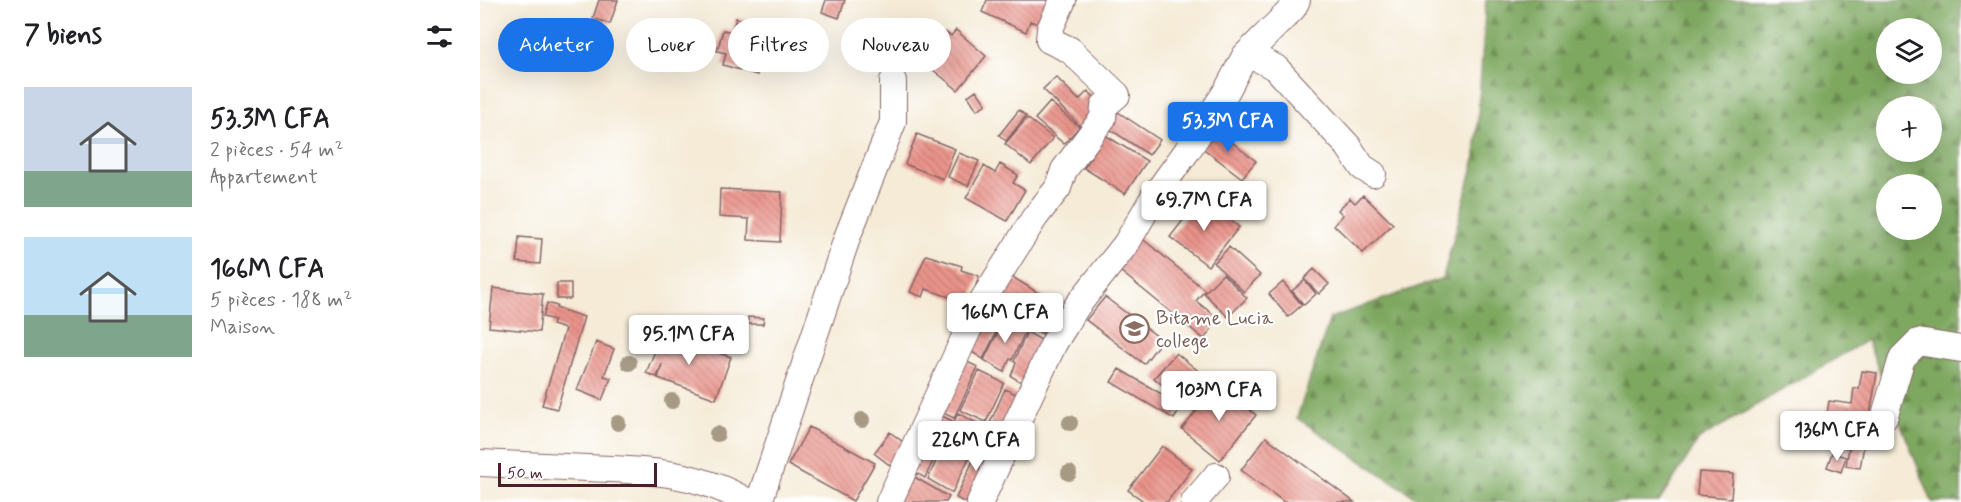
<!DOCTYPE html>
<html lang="fr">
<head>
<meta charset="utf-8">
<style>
  :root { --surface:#fff; --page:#f2f2f2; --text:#202124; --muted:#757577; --accent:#1a73e8 }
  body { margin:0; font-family:Mynerve,sans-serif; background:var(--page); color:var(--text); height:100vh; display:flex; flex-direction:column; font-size:22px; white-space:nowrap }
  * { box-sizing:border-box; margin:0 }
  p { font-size:20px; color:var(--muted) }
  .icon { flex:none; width:33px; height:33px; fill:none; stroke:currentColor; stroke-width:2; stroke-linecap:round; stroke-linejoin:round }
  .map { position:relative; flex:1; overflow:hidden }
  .details { display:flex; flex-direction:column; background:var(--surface); width:480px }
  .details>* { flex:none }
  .banner { position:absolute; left:18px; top:18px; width:570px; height:54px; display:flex; gap:12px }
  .buttons { position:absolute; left:1396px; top:18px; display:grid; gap:12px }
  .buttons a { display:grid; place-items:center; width:66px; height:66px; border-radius:50%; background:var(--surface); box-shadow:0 6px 24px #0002; font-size:30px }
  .scale { position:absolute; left:18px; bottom:15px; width:159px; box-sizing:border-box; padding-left:6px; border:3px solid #4a1f2b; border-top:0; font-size:16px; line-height:21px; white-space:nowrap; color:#4a1f2b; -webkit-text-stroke:4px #fff; paint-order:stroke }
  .price { position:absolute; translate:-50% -51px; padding:0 14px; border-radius:6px; background:#fff; color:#222; font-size:20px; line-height:39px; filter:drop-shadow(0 2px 3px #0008) }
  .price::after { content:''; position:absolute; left:50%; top:36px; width:18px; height:14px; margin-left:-9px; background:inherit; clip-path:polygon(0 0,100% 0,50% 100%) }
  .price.on { background:var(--accent); color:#fff }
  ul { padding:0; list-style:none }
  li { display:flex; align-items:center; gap:18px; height:150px; padding:0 24px }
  li span { display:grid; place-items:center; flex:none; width:168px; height:120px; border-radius:0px; color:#555 }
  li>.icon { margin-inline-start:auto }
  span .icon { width:72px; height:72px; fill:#fffc; stroke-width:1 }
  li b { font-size:26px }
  h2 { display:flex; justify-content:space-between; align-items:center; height:72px; padding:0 24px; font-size:26px }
  .pill { padding:0 21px; border-radius:27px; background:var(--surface); box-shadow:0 6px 24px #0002; font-size:21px; line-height:54px }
  .pill.on { background:var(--accent); color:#fff }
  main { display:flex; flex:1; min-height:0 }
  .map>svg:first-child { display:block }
  .forest { fill:url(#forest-firs); stroke:#646446; stroke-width:1.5; fill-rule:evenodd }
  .building { fill:url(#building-back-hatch) }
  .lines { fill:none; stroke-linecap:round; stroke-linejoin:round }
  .street-casing { stroke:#866667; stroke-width:28 }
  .street { stroke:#fff; stroke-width:26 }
  .tree { fill:#a79a85 }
  .labels { text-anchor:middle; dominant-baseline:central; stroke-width:4.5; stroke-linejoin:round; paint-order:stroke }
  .education-label { font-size:20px; fill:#785e54; stroke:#fff; text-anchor:start }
</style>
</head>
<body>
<main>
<section class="details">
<h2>7 biens<svg class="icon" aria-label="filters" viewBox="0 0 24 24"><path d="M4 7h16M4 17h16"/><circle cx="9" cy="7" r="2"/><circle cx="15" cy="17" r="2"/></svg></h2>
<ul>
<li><span style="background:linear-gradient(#c9d6e8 70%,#7fa58c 0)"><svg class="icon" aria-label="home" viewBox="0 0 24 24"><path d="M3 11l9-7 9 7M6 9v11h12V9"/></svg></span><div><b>53.3M CFA</b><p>2 pièces · 54 m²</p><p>Appartement</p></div></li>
<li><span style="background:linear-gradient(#bfe0f5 65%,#7fa58c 0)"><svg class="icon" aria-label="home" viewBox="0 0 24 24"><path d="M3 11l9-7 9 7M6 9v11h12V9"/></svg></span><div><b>166M CFA</b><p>5 pièces · 188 m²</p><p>Maison</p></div></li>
</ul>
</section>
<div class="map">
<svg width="1481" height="502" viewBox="0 0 1481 502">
  <defs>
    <pattern id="forest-firs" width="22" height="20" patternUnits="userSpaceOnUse" patternTransform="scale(1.5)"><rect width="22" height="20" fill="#7ea860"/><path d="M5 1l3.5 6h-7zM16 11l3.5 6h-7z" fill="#69884f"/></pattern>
    <pattern id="building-back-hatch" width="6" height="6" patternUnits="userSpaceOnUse" patternTransform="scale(1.5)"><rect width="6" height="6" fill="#ea948b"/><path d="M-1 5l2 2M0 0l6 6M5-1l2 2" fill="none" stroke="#c07872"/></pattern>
  </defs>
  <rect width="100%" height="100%" fill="#fff"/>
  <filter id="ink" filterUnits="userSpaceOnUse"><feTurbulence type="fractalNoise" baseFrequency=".0167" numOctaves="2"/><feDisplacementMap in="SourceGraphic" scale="12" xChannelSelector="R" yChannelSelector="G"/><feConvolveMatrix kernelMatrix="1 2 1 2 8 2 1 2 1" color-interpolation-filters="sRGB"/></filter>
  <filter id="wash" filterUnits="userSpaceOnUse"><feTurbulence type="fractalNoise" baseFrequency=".008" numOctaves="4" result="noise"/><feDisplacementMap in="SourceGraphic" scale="24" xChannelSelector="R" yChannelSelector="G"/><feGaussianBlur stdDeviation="1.35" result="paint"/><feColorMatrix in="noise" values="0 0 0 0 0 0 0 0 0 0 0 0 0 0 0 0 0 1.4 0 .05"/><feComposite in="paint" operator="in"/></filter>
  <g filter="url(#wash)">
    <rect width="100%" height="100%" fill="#f5ebd7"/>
    <path class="forest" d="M 1006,0 L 1481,0 L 1481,502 L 1452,502 L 1387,340 L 1219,439 L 1179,502 L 943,502 L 817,418 L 850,318 L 963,278 L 995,159 ZM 1407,28 L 1452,28 L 1452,74 L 1407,74 ZM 1407,106 L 1452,106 L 1452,152 L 1407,152 ZM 1407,184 L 1452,184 L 1452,230 L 1407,230 Z"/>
    <g id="blocks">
      <path class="building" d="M 119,0 L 138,0 L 130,24 L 113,18 Z
        M 346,0 L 365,0 L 359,18 L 342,12 Z
        M 507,0 L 569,0 L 558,24 L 550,21 L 546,32 L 502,12 Z
        M 256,18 L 291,28 L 286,43 L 293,45 L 286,69 L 279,67 L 277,75 L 243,65 L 246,53 L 237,51 L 243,30 L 252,32 Z
        M 476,30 L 506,56 L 478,90 L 447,65 L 462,47 L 456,43 L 465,32 L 471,36 Z
        M 576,77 L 599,100 L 608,91 L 623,106 L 601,127 L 563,89 Z
        M 496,90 L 506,104 L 497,110 L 488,96 Z
        M 570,102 L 599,127 L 584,144 L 555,119 Z
        M 539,110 L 546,116 L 526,141 L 519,135 Z
        M 638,112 L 680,140 L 669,155 L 628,128 Z
        M 547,118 L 573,138 L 551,165 L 525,144 Z
        M 734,128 L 776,161 L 762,178 L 720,146 Z
        M 437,134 L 475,149 L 463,179 L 425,164 Z
        M 625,135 L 667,161 L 645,194 L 604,168 Z
        M 479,153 L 499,161 L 488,186 L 468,177 Z
        M 520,164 L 538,175 L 533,183 L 545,190 L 527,221 L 486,198 L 504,166 L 515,173 Z
        M 240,189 L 302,192 L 300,242 L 268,240 L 269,219 L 239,217 Z
        M 883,195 L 913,224 L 883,253 L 854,225 L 863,215 L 858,210 L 870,198 L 875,203 Z
        M 721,197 L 759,227 L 728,266 L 690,237 Z
        M 659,236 L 725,290 L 716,301 L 739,319 L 724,339 L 634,266 Z
        M 39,237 L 62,239 L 60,264 L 37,262 Z
        M 749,247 L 780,275 L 764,292 L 734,263 Z
        M 446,255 L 482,266 L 481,270 L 499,276 L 490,304 L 446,289 L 443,297 L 430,292 Z
        M 834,269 L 849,284 L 839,294 L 824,279 Z
        M 743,274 L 767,298 L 748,317 L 724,293 Z
        M 531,276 L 579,306 L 562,334 L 513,303 Z
        M 825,280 L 836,294 L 824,305 L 812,291 Z
        M 803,282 L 822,305 L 808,317 L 789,294 Z
        M 77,283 L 91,283 L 91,299 L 77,299 Z
        M 13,288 L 63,294 L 59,332 L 9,327 Z
        M 625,297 L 682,340 L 664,364 L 606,320 Z
        M 67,303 L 77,306 L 76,308 L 104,317 L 77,409 L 62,405 L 85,329 L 72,325 L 74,320 L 63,317 Z
        M 507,306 L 524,316 L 503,359 L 487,349 Z
        M 526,316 L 546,330 L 532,360 L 530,359 L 524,372 L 504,360 Z
        M 268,317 L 284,318 L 283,324 L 268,324 Z
        M 547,332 L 563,341 L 544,384 L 531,376 L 536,363 L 534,361 Z
        M 182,334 L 251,357 L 236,399 L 178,378 L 182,364 L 177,377 L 166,373 Z
        M 116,342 L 134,349 L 124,376 L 131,378 L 122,400 L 97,390 Z
        M 696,353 L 736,385 L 714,411 L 674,378 Z
        M 483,360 L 498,367 L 474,418 L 459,411 Z
        M 639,369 L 702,406 L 694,419 L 631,382 Z
        M 499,371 L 524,383 L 506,422 L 480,410 Z
        M 1382,371 L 1397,373 L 1390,415 L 1398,416 L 1396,430 L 1387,428 L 1380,468 L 1366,466 L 1369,448 L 1364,447 L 1367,430 L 1345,426 L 1349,401 L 1372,404 L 1374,388 L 1379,389 Z
        M 738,384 L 776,415 L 740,460 L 702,429 Z
        M 525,389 L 538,395 L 517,445 L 503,439 Z
        M 457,413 L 472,421 L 445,478 L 431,470 Z
        M 478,413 L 504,427 L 472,493 L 448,479 Z
        M 329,427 L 395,463 L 373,501 L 308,465 Z
        M 410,432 L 428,446 L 412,467 L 394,453 Z
        M 786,437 L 874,502 L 804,502 L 761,470 Z
        M 502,441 L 515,448 L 489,502 L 484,502 L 476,498 Z
        M 682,446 L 712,469 L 687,502 L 665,502 L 648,490 Z
        M 1352,453 L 1366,457 L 1361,472 L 1347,467 Z
        M 1219,472 L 1253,474 L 1251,498 L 1217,495 Z
        M 431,475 L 469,497 L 466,502 L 418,502 Z"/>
    </g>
  </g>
  <g filter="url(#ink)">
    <use href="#blocks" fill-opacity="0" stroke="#866667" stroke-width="1.5"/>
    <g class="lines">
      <defs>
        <path id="street" d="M 765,56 L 813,8 L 817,0
          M 1404,418 L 1422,358 L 1438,342 L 1481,349
          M 0,463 C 36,465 71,466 107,468 C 165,470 216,471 268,502
          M 279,502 L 368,235 L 413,122 L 413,81
          M 409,502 L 499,306 L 555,217 L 578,188 L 584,170 L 623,118 L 624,106 L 637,95 L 590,50 L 569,40 L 570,29 L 583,0
          M 500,502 L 574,343 L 597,306 L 646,244 L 673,198 L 707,151 L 746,92 L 765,56 L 779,59 L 796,68 L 868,146 L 882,167 L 893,174
          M 714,502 L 736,476"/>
      </defs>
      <use href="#street" class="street-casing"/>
      <use href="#street" class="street"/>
    </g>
    <g class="tree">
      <circle cx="149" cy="363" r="8"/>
      <circle cx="192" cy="401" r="8"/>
      <circle cx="382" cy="420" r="8"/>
      <circle cx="138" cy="423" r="8"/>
      <circle cx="590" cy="423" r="8"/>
      <circle cx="237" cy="434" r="8"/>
      <circle cx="589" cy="473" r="8"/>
    </g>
  </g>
  <defs>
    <symbol id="school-ring" viewBox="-11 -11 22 22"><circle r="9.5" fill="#fff" stroke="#8d6e63" stroke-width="1.5"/><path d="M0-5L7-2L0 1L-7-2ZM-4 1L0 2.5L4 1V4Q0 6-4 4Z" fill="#8d6e63"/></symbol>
  </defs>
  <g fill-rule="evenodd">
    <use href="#school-ring" x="638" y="312" width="33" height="33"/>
  </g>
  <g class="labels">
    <g class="education-label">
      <text x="676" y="318">Bitame Lucia<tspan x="676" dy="23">college</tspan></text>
    </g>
  </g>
</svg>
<div class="buttons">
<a><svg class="icon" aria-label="layers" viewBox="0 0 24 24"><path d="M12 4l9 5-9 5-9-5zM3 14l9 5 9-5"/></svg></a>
<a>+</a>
<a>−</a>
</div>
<div class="scale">50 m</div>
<b class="price on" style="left:748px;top:153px">53.3M CFA</b>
<b class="price" style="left:724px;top:232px">69.7M CFA</b>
<b class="price" style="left:525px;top:344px">166M CFA</b>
<b class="price" style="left:209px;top:366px">95.1M CFA</b>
<b class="price" style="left:739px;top:422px">103M CFA</b>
<b class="price" style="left:1357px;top:462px">136M CFA</b>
<b class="price" style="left:496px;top:472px">226M CFA</b>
<div class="banner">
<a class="pill on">Acheter</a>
<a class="pill">Louer</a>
<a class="pill">Filtres</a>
<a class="pill">Nouveau</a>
</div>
</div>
</main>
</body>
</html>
